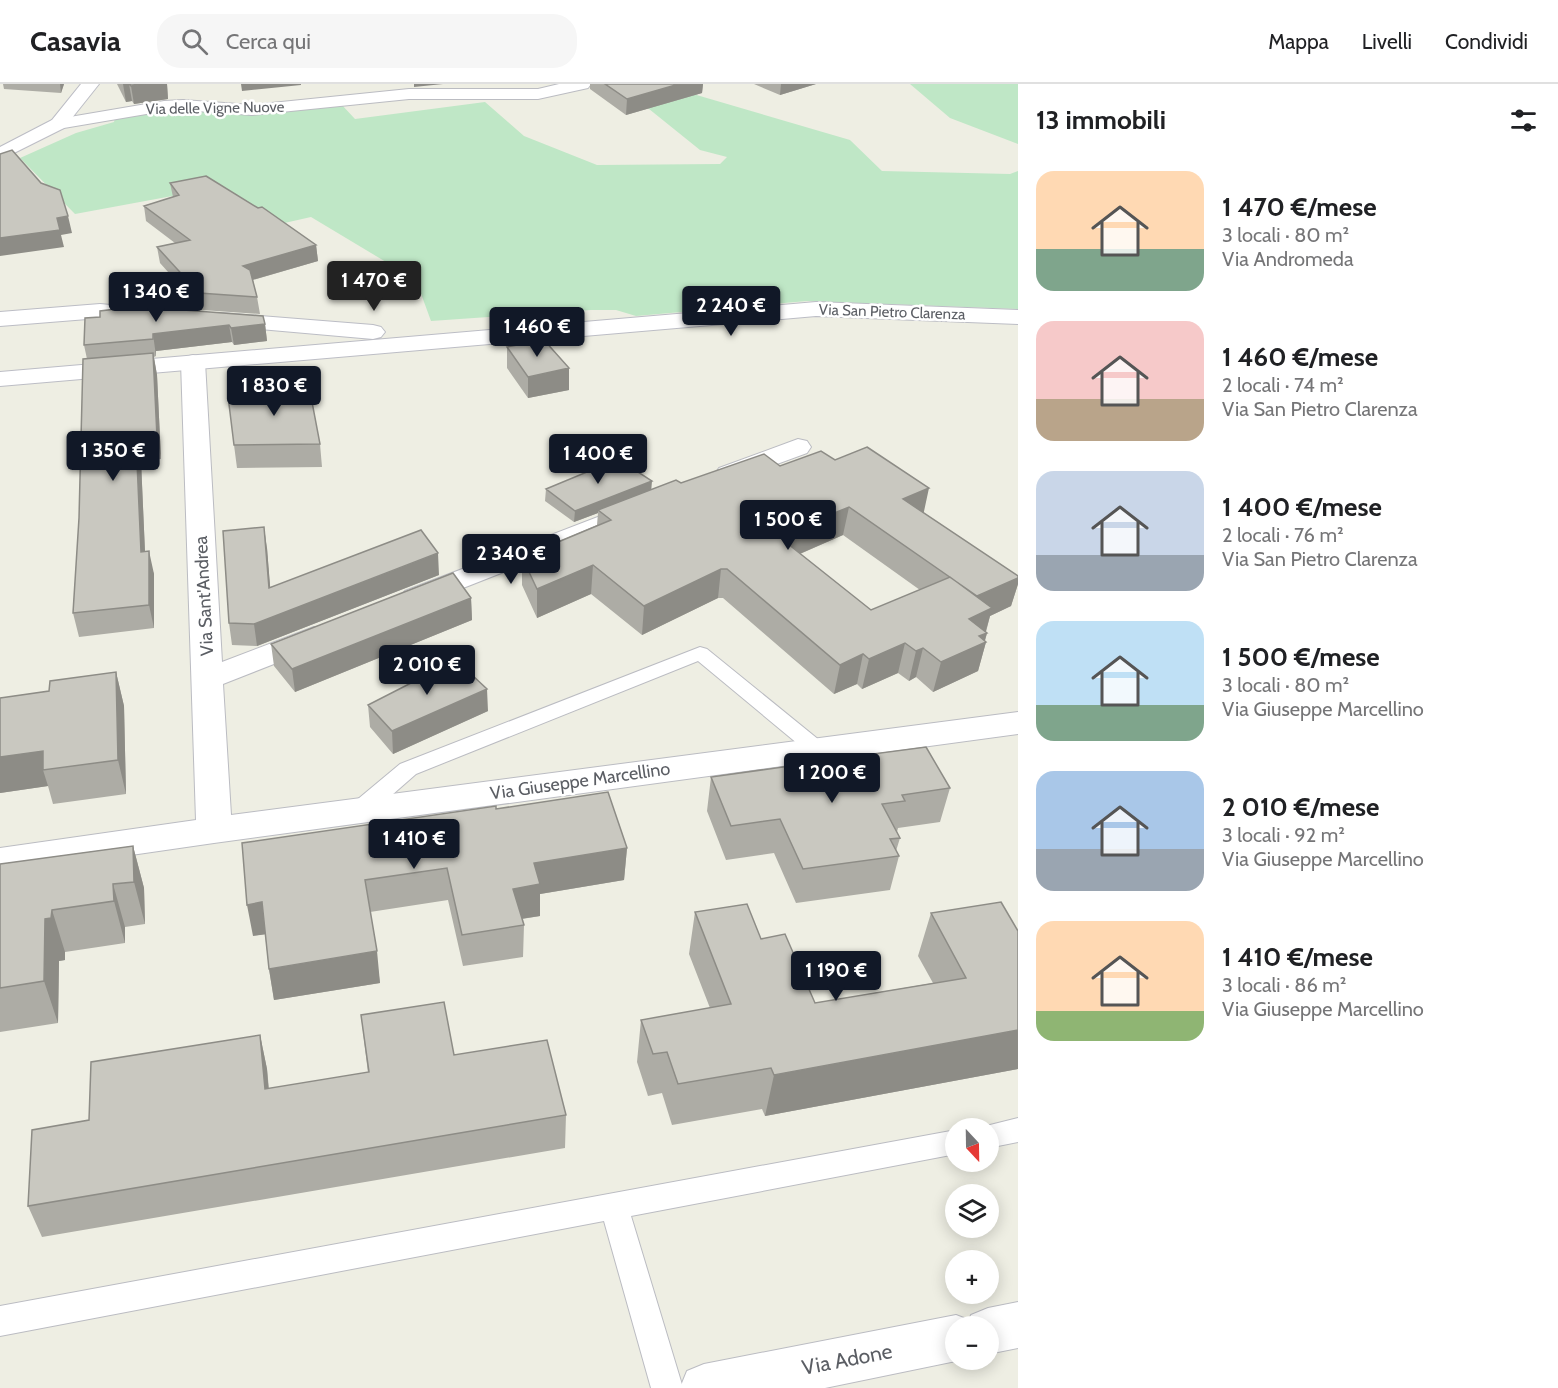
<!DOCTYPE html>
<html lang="it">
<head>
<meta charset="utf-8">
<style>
  :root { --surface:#fff; --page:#f6f6f6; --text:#202124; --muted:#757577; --line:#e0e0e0; --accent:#111827 }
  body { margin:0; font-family:Cabin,sans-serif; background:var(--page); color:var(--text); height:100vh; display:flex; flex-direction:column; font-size:22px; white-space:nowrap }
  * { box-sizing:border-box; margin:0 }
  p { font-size:20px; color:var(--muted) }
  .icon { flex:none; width:33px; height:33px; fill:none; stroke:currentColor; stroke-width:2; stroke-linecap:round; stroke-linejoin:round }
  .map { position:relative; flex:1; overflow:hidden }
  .drawer { display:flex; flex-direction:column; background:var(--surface); width:540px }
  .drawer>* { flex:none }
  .needle { width:39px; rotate:158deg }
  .tools { position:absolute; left:945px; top:1034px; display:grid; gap:12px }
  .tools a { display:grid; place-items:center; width:54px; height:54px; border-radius:50%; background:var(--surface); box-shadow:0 3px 15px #0003; font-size:30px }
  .price { position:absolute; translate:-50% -51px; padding:0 14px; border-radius:6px; background:var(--accent); color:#fff; font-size:20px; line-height:39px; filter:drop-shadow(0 2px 3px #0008) }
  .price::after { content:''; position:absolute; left:50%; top:36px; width:18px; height:14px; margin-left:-9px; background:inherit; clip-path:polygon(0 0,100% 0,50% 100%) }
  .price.on { background:#222; color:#fff }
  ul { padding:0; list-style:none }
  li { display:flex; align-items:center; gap:18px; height:150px; padding:0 18px }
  li span { display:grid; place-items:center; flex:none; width:168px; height:120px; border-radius:18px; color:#555 }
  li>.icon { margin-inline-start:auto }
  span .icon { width:72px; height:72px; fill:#fffc; stroke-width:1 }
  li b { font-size:26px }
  h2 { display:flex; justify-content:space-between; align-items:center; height:72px; padding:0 18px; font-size:26px }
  header { display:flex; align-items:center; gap:36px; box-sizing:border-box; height:84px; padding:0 30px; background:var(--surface); border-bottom:2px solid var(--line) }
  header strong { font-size:28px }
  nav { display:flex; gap:33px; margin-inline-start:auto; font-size:21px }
  .search { width:420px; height:54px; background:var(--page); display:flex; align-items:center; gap:15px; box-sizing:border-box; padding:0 21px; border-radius:24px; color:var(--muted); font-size:22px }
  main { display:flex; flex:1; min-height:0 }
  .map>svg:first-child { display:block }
  .green { fill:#bfe7c6 }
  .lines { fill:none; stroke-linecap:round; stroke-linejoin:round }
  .service-casing { stroke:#bbbcc2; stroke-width:2 }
  .minor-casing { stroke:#bbbcc2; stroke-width:2 }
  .secondary-casing { stroke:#bcbdc5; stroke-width:2 }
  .service { fill:#fff; fill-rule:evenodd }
  .minor { fill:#fff; fill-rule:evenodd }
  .secondary { fill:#fff; fill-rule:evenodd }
  .wall { fill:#adaca5; fill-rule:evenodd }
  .shaded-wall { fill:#8d8c86 }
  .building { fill:#c9c8c0; stroke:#8d8c86; stroke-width:1.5 }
  .labels { text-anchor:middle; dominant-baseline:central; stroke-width:5; stroke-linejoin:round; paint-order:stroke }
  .far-street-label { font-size:15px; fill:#5b5e64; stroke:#fff }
  .street-label { font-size:18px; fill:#5b5e64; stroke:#fff }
  .near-street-label { font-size:21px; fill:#5b5e64; stroke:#fff }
</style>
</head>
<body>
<header>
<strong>Casavia</strong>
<div class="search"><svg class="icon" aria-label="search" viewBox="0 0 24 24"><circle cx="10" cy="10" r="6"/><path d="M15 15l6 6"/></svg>Cerca qui</div>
<nav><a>Mappa</a><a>Livelli</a><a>Condividi</a></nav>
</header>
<main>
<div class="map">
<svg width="1018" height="1304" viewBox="0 0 1018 1304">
  <rect width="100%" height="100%" fill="#eeeee3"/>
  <path class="green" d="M 618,0 L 659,0 L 850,56 L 882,87 L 1010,90 L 1018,87 L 1018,225 L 807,217 L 636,232 L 616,226 L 591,226 L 431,237 L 416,196 L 311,133 L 280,140 L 221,103 L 75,130 L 20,74 L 76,49 L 114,38 L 115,34 L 169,25 L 341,20 L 355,35 L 485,18 L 524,52 L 597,81 L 720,80 L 727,73 L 700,66 Z
    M 910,0 L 1018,0 L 1018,60 L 950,34 Z"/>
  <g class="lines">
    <defs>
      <path id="service" d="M 700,563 L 707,565 L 824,660 L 828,665 L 824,670 L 817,672 L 810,670 L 698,577 L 416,690 L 368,732 L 360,734 L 352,732 L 349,726 L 352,720 L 400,680 Z
        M 1018,1034 L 1018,1058 L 988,1064 L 988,1044 L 978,1044 Z
        M 956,1046 L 956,1070 L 631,1132 L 683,1304 L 651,1304 L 604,1137 L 0,1252 L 0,1222 Z"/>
      <path id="minor" d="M 559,0 L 591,0 L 588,4 L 538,15 L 409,15 L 252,31 L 183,26 L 164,27 L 58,45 L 52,44 L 49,40 L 52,36 L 58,35 L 164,17 L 183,16 L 252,21 L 409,5 L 538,5 Z
        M 193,271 L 201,273 L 205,278 L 222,578 L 314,543 L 325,546 L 329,553 L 325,560 L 223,600 L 231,731 L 1018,628 L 1018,650 L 214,759 L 0,790 L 0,764 L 196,736 L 181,278 L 185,273 Z
        M 798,355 L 807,357 L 811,363 L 807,369 L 728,398 L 719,396 L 715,390 L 719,384 Z
        M 616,426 L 626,428 L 630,434 L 626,440 L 425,519 L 415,522 L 405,519 L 400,513 L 405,507 Z
        M 1018,1218 L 1018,1264 L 988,1270 L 988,1242 L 956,1242 L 956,1275 L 962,1275 L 956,1277 L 825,1304 L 680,1304 L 687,1287 L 704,1280 L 956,1231 L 969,1236 L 971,1231 L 988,1224 Z"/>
      <path id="secondary" d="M 81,0 L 99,0 L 64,44 L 0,76 L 0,63 L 52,36 Z
        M 816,218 L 1018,226 L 1018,240 L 816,232 L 0,302 L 0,288 Z
        M 100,220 L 154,225 L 157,230 L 154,235 L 146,237 L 100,234 L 0,242 L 0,228 Z
        M 221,229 L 373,241 L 381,243 L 385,248 L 381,253 L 373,255 L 213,241 L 210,236 L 213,231 Z"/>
    </defs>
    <use href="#service" class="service-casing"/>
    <use href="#minor" class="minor-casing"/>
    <use href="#secondary" class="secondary-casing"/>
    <use href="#service" class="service"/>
    <use href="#minor" class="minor"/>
    <use href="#secondary" class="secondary"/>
  </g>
  <path class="wall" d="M 3,0 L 64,0 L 61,9 L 4,5 Z
    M 117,0 L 167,0 L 168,15 L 134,20 L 132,17 L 126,18 Z
    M 590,0 L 703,0 L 702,9 L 626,31 L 590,5 Z
    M 754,0 L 816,0 L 780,11 Z
    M 170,99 L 316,161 L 318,177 L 253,196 L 257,213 L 260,230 L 202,226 L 160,179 L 157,163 L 175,159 L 146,137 L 144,122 L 173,113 Z
    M 85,234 L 265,240 L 267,257 L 234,261 L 232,258 L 156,267 L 156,272 L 154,273 L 157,291 L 161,375 L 141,377 L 145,468 L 154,490 L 154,544 L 79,553 L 73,529 L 79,434 L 87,275 L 84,261 Z
    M 507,263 L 569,306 L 528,314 L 507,284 Z
    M 320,360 L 322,383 L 237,384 L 234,361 Z
    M 835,376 L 924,429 L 1018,492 L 1018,500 L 1011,522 L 990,532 L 986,548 L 987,549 L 985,557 L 986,558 L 978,587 L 933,608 L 916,593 L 909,597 L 898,589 L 862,605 L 857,600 L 834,610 L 723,514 L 718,514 L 642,551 L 591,510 L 537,534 L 522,501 L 522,473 L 597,441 L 598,429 L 574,438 L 545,417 L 546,405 L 651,406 L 681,399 L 780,382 ZM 843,451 L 920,506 L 871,526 L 800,470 Z
    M 267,464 L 270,503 L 439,491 L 257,562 L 232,561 L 229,539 Z
    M 471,514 L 472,536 L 295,608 L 274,582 L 271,560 Z
    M 116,588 L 124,622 L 126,710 L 53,720 L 48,702 L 0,709 L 0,614 L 49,607 Z
    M 368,621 L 488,627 L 393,670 L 370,643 Z
    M 865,671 L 950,704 L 940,738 L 898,744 L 897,748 L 900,754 L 896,767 L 899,772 L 890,806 L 796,819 L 774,769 L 726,776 L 707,727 L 711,693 L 793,688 L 864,679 Z
    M 496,725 L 627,764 L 624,796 L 540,810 L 540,832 L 522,835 L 524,841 L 523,873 L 463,882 L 448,816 L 370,828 L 380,899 L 274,916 L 269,885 L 265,850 L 253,852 Z
    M 133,762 L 144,804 L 145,840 L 125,843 L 125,859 L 65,868 L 65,876 L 59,877 L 58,939 L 0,948 L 0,780 Z
    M 695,828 L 761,855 L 815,919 L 933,899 L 918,872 L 931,829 L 1018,985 L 765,1032 L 762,1025 L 672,1041 L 662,1009 L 648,1012 L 637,978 L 641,936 L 710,924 L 689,870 Z
    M 361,931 L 454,971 L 566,1031 L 565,1064 L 42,1153 L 28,1122 L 89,1036 L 260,951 L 267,985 L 269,1005 L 368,989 Z"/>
  <path class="shaded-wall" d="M 60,0 L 64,0 L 61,9 Z
    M 123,0 L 129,0 L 132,17 L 126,18 Z
    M 145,0 L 167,0 L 168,15 L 134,20 L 131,2 Z
    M 241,0 L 301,0 L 301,1 L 242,7 Z
    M 414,0 L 443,0 L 414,3 Z
    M 679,0 L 703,0 L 702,9 L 626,31 L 627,15 Z
    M 781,0 L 816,0 L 780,11 Z
    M 68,132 L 72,149 L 61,151 L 64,163 L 0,172 L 0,154 L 57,134 Z
    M 316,161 L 318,177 L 245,198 L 243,182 Z
    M 265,240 L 267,257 L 234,261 L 231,244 Z
    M 229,241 L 232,258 L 156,267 L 156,272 L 153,250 Z
    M 153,269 L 157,291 L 161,375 L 157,353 Z
    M 569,284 L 569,306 L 528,314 L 528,293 Z
    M 136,355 L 141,377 L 146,491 L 141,468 Z
    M 652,397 L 651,409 L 598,426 L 598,429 L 574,438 L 575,427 Z
    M 929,404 L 923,432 L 903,415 Z
    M 849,423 L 843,451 L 774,481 L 778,452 Z
    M 264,443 L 267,464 L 272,526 L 269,504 Z
    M 149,467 L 154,490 L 154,544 L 149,521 Z
    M 438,469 L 439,491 L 257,562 L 254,540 Z
    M 593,481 L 591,510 L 537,534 L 537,505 Z
    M 721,485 L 718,514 L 642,551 L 644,522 Z
    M 1018,494 L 1018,500 L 1011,522 L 990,532 L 985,550 L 987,549 L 984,559 L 986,558 L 978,587 L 933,608 L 941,578 L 969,535 L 971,533 L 977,512 Z
    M 471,514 L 472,536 L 295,608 L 292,585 Z
    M 905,559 L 898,589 L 862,605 L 869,575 Z
    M 923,564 L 916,593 L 909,597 L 916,567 Z
    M 863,570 L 857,600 L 834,610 L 840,581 Z
    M 116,588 L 124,622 L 126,710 L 118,676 Z
    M 487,605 L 488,627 L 393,670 L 392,647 Z
    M 43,667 L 43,686 L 48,702 L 0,709 L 0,673 Z
    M 133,762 L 144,804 L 145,840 L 134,798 Z
    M 627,764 L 624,796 L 540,810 L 540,832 L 513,836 L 513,805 L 534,779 Z
    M 113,800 L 125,843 L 125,859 L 114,817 Z
    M 262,818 L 268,850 L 253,852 L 247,821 Z
    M 52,826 L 65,868 L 65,876 L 59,877 L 58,939 L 44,897 L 45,835 Z
    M 377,867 L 380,899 L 274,916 L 269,885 Z
    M 1018,946 L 1018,985 L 765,1032 L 774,991 Z
    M 260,951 L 267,985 L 271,1038 L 265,1005 Z"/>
  <path class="building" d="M 129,0 L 145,0 L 131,2 Z
    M 605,0 L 679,0 L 627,15 Z
    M 12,66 L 41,99 L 60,106 L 68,132 L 57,134 L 60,146 L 0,154 L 0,70 Z
    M 206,92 L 258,124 L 262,123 L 316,161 L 243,182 L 250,186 L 257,213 L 199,209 L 157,163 L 190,156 L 144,122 L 179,111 L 170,99 Z
    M 117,221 L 263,232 L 265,240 L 231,244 L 229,241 L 153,250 L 153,255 L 84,261 L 85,234 L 100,233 L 100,227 L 116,225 Z
    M 544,256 L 569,284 L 528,293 L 507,263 Z
    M 153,269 L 157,353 L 136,355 L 141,468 L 149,467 L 149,521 L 73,529 L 79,434 L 83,275 Z
    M 289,301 L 292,305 L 309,302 L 320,360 L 234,361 L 228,312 Z
    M 867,363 L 929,404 L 903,415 L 1018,492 L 1018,494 L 977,512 L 849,423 L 778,452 L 871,526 L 950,493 L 992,524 L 969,535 L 987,549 L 979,552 L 986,558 L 941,578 L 923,564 L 916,567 L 905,559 L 869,575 L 863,570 L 840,581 L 727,485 L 721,485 L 644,522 L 593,481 L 537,505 L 522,473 L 611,436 L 598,426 L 676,396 L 681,399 L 764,370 L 780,382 L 821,367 L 835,376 Z
    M 618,375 L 652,397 L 575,427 L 546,405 Z
    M 264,443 L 269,504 L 421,446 L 438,469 L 254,540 L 229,539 L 223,447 Z
    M 453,489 L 471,514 L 292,585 L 271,560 Z
    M 456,576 L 487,605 L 392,647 L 368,621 Z
    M 116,588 L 118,676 L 43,686 L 43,667 L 0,673 L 0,614 L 49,607 L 50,597 Z
    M 926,663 L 950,704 L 902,711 L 905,717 L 882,720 L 900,754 L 890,755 L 899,772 L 803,785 L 780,735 L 731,742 L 711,693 L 790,682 L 793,688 L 869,678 L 865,671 Z
    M 608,708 L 627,764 L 534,779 L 540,800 L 513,805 L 524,841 L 462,851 L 447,784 L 365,796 L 377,867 L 269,885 L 262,818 L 247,821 L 242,759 L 496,722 L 496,725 Z
    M 133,762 L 134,798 L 113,800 L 114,817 L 52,826 L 51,834 L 45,835 L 44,897 L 0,904 L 0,780 Z
    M 1001,818 L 1018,847 L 1018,946 L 774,991 L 771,984 L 678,1000 L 667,968 L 653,970 L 641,936 L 731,920 L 695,828 L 747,820 L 761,855 L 785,850 L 815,919 L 966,894 L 931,829 Z
    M 444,918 L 454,971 L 547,956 L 566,1031 L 28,1122 L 32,1046 L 89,1036 L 91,978 L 260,951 L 265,1005 L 369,988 L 361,931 Z"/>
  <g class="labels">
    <g class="far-street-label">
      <text transform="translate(215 24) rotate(-1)">Via delle Vigne Nuove</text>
      <text transform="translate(892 228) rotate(2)">Via San Pietro Clarenza</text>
    </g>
    <g class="street-label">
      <text transform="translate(204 512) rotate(-93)">Via Sant'Andrea</text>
      <text transform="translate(580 697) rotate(-8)">Via Giuseppe Marcellino</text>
    </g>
    <g class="near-street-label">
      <text transform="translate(847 1275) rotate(-11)">Via Adone</text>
    </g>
  </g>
</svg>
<div class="tools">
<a><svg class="needle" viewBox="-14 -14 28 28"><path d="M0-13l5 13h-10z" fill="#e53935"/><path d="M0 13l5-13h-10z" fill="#757577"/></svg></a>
<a><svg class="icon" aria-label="layers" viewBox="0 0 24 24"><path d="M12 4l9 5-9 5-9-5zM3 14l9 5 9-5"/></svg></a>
<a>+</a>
<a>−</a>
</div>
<b class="price on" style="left:374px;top:228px">1 470 €</b>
<b class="price" style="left:156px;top:239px">1 340 €</b>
<b class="price" style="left:731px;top:253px">2 240 €</b>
<b class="price" style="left:537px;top:274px">1 460 €</b>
<b class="price" style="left:274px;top:333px">1 830 €</b>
<b class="price" style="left:113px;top:398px">1 350 €</b>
<b class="price" style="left:598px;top:401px">1 400 €</b>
<b class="price" style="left:788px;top:467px">1 500 €</b>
<b class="price" style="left:511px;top:501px">2 340 €</b>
<b class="price" style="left:427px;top:612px">2 010 €</b>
<b class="price" style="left:832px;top:720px">1 200 €</b>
<b class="price" style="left:414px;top:786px">1 410 €</b>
<b class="price" style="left:836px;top:918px">1 190 €</b>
</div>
<section class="drawer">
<h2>13 immobili<svg class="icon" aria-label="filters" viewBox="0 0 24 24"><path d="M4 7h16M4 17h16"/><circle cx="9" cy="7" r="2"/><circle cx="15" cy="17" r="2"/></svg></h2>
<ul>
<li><span style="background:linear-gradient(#ffd9b3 65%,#7fa58c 0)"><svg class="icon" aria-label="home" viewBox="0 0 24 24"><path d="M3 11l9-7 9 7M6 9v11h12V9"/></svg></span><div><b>1 470 €/mese</b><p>3 locali · 80 m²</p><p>Via Andromeda</p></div></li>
<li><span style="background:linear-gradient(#f6c9c9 65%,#b9a48a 0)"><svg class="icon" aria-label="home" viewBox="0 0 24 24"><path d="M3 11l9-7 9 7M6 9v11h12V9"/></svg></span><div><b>1 460 €/mese</b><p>2 locali · 74 m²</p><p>Via San Pietro Clarenza</p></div></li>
<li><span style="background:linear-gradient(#c9d6e8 70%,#9aa5b1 0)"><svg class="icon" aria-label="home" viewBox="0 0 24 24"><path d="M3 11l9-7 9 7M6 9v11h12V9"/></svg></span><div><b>1 400 €/mese</b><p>2 locali · 76 m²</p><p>Via San Pietro Clarenza</p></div></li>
<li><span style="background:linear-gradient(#bfe0f5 70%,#7fa58c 0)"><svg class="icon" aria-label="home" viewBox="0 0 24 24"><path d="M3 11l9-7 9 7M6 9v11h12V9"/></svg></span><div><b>1 500 €/mese</b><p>3 locali · 80 m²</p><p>Via Giuseppe Marcellino</p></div></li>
<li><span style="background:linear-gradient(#a9c7e8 65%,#9aa5b1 0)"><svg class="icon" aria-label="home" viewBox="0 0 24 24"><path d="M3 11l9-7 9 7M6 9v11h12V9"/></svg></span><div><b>2 010 €/mese</b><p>3 locali · 92 m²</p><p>Via Giuseppe Marcellino</p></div></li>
<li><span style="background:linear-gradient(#ffd9b3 75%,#8fb573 0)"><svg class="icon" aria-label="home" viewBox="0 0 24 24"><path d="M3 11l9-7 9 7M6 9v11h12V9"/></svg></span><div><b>1 410 €/mese</b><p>3 locali · 86 m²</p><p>Via Giuseppe Marcellino</p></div></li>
</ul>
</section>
</main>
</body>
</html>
